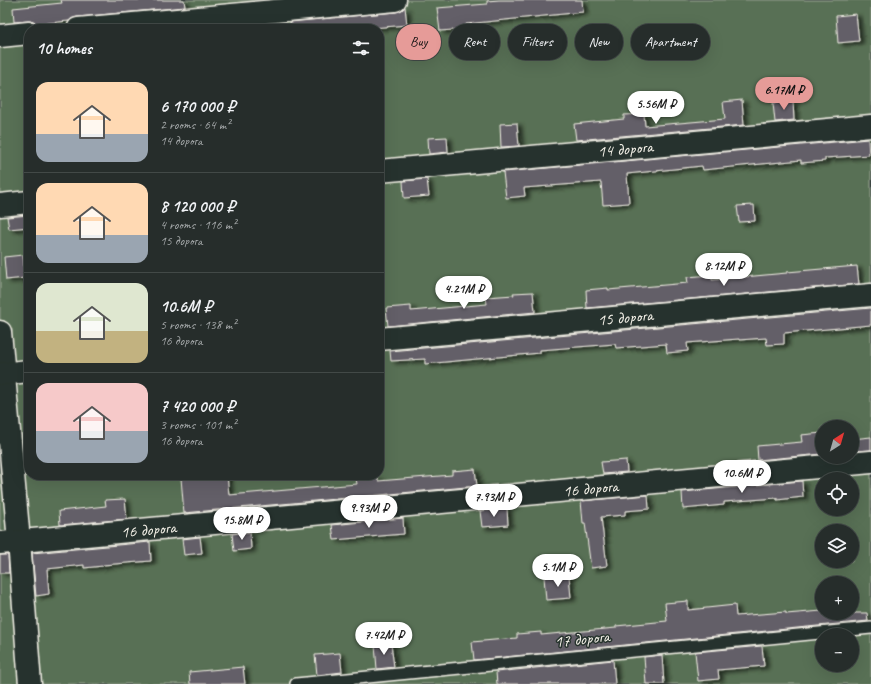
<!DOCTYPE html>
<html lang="en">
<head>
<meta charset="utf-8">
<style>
  :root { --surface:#262d2b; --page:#323937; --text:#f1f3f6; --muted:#a4a8a9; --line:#424947; --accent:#e69b98 }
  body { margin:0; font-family:Caveat,sans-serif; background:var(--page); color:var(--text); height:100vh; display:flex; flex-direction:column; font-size:15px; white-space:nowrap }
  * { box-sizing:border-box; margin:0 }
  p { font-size:13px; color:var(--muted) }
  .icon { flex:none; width:22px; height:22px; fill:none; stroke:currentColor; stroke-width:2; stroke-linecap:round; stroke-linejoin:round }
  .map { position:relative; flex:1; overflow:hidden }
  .sheet { position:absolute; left:24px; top:24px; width:360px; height:456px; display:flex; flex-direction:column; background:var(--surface); border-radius:16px; box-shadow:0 4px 16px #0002,0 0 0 1px var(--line) }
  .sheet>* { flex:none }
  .hud { position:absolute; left:396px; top:24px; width:380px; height:36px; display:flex; gap:8px }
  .needle { width:26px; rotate:37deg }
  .tools { position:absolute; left:815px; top:420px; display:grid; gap:8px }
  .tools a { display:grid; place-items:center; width:44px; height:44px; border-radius:50%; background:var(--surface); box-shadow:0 4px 16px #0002,0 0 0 1px var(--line); font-size:20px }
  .price { position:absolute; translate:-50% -34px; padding:0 9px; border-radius:14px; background:#fff; color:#222; font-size:13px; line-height:26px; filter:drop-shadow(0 1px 2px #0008) }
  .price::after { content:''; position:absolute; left:50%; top:24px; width:12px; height:9px; margin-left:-6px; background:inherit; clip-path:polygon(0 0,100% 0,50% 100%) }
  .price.active { background:var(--accent); color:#111 }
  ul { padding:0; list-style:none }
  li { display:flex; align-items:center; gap:12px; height:100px; padding:0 12px }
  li+li { border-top:1px solid var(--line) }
  li span { display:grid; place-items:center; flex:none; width:112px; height:80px; border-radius:12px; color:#555 }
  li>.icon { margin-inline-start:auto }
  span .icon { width:48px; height:48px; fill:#fffc; stroke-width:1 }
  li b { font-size:17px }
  h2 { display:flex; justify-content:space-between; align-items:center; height:48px; padding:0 12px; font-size:17px }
  .tag { padding:0 14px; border-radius:18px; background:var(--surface); box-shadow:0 4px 16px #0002,0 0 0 1px var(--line); font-size:14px; line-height:36px }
  .tag.active { background:var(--accent); color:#111 }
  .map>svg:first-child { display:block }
  .green { fill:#587054; stroke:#a6b09e; fill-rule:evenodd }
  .building { fill:#645e67; stroke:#f4f1e8; filter:url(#shadow) }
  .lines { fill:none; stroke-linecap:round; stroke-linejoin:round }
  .service-casing { stroke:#f4f1e8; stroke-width:14 }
  .minor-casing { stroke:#f4f1e8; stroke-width:25 }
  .service { stroke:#26332d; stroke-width:11 }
  .minor { stroke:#26332d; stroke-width:22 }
  .labels { text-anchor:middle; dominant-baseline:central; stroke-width:3; stroke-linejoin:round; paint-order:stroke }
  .street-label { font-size:17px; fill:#f4f1e8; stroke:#26332d }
</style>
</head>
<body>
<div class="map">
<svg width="871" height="684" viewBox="0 0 871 684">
  <defs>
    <filter id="shadow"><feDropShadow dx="4.5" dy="2.5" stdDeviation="2" flood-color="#0009"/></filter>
  </defs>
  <rect width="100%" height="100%" fill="#323c39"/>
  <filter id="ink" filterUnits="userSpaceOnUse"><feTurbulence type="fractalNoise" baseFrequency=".025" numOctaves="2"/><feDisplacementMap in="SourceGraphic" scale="8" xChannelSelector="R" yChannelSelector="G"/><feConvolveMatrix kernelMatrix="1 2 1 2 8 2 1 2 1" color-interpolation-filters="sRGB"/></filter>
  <g filter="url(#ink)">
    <path class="green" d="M 0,0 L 871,0 L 871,684 L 0,684 ZM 29,29 L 379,29 L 379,475 L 29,475 ZM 822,427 L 852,427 L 852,457 L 822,457 ZM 822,479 L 852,479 L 852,509 L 822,509 ZM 822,531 L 852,531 L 852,561 L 822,561 ZM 822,583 L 852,583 L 852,613 L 822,613 ZM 822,635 L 852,635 L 852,665 L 822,665 Z"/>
    <path class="building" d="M 61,0 L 184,0 L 185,7 L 77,17 L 71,19 L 69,21 L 37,24 L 34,21 L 28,21 L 14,22 L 13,8 L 62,3 Z
      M 499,0 L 582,0 L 583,12 L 466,24 L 466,29 L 440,31 L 437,8 L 487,4 L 487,1 Z
      M 405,7 L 407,25 L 361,29 L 291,29 L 290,22 L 396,12 L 402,10 Z
      M 856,14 L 859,41 L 838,43 L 836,16 Z
      M 742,100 L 744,125 L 576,140 L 574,124 L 624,119 L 624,115 L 644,114 L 645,126 L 725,119 L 723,102 Z
      M 793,101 L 794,120 L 775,122 L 773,103 Z
      M 517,123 L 519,146 L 501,147 L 500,124 Z
      M 447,137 L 448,152 L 429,154 L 428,138 Z
      M 868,139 L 869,155 L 825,158 L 825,161 L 801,163 L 801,160 L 703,170 L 702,166 L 627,174 L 629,203 L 603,205 L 601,182 L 524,188 L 525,196 L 506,198 L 503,172 Z
      M 427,179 L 429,196 L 404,198 L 403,181 Z
      M 754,205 L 755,221 L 739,222 L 737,206 Z
      M 29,215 L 29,227 L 9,229 L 7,217 Z
      M 23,255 L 25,278 L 6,280 L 4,257 Z
      M 857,266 L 859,284 L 587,308 L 586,290 L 608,288 L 608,290 L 688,283 L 687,277 L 711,275 L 712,280 L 787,273 L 787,272 Z
      M 533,292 L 535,312 L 388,326 L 386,308 L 411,306 L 411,311 L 487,304 L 486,297 L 514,295 L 513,293 Z
      M 871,308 L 871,325 L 784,333 L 784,344 L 767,345 L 766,338 L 739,340 L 739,339 L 687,343 L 688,351 L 667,353 L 666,344 L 616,348 L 615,344 L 540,350 L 540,353 L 425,364 L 425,359 L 391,361 L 390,351 Z
      M 822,433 L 822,454 L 758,460 L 757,446 L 802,442 L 801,435 Z
      M 871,437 L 871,450 L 852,451 L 852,439 Z
      M 626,460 L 627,472 L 603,474 L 601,462 Z
      M 475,469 L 477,486 L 184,513 L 181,478 L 211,475 L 227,475 L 229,495 L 357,484 L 356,479 L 378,477 L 378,481 L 452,475 L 452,471 Z
      M 802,481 L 803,497 L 777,500 L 777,498 L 724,502 L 724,505 L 683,509 L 682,492 Z
      M 648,495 L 649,509 L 625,511 L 625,515 L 601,517 L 607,566 L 591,568 L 585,523 L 583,523 L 581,501 Z
      M 125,499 L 127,519 L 60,525 L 59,511 L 106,506 L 105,500 Z
      M 507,508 L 508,525 L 482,527 L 480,511 Z
      M 403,518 L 404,534 L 334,540 L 332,525 Z
      M 250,532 L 251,549 L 234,551 L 232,534 Z
      M 200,537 L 202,553 L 184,555 L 182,539 Z
      M 150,542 L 151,561 L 103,565 L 103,566 L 84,568 L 84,565 L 47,569 L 49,594 L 36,596 L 32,553 Z
      M 0,555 L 8,555 L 9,573 L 0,573 Z
      M 569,575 L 571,598 L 546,600 L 544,577 Z
      M 688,601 L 688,610 L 735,605 L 736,616 L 786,612 L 786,614 L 822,611 L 822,613 L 867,613 L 868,621 L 474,660 L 472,642 L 517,638 L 517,634 L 541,632 L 541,635 L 616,628 L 616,626 L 667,621 L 665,603 Z
      M 391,644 L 394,667 L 377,669 L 375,645 Z
      M 762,646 L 764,666 L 718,670 L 719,679 L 698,681 L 695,652 Z
      M 340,653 L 342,672 L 317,675 L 315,655 Z
      M 662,655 L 664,684 L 646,684 L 644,657 Z
      M 613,660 L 615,684 L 497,684 L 496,672 Z
      M 243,667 L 245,684 L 190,684 L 189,672 Z"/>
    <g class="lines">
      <defs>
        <path id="service" d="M 296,684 L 871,628"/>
        <g id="minor">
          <path d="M 78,29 L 395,0"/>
          <path d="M 0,36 L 29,33"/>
          <path id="s1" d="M 379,171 L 871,126"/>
          <path d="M 0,205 L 29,202"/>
          <path d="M 0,332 L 19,541 L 30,684"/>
          <path id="s2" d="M 379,339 L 871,295"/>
          <path d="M 0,374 L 29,371"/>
          <path id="s3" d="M 0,543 L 871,462"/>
        </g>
      </defs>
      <use href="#service" class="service-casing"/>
      <use href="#minor" class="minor-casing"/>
      <use href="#service" class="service"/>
      <use href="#minor" class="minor"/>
    </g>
  </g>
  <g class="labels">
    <g class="street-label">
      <text stroke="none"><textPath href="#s1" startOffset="247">14 дорога</textPath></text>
      <text stroke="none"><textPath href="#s2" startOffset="247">15 дорога</textPath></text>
      <text stroke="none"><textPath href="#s3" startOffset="593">16 дорога</textPath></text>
      <text stroke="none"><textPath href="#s3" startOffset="149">16 дорога</textPath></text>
      <text transform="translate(582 639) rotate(-6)">17 дорога</text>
    </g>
  </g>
</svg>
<div class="tools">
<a><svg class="needle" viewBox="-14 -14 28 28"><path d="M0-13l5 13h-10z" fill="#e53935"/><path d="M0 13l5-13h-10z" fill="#a4a8a9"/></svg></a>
<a><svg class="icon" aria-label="locate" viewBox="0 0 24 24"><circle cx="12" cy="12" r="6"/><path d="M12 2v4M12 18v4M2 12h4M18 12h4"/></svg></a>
<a><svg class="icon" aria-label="layers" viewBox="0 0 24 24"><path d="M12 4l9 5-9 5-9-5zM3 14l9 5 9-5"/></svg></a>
<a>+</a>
<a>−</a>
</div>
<b class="price active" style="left:784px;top:111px">6.17M ₽</b>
<b class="price" style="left:656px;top:125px">5.56M ₽</b>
<b class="price" style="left:724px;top:287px">8.12M ₽</b>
<b class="price" style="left:464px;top:310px">4.21M ₽</b>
<b class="price" style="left:742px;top:494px">10.6M ₽</b>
<b class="price" style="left:494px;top:518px">7.93M ₽</b>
<b class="price" style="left:369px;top:529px">9.93M ₽</b>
<b class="price" style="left:242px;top:541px">15.8M ₽</b>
<b class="price" style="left:558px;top:588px">5.1M ₽</b>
<b class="price" style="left:384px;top:656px">7.42M ₽</b>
<div class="hud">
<a class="tag active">Buy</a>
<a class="tag">Rent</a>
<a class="tag">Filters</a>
<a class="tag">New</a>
<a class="tag">Apartment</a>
</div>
<section class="sheet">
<h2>10 homes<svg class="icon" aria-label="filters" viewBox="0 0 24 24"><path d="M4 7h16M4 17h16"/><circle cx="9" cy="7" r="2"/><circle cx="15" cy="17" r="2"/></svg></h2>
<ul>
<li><span style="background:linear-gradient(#ffd9b3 65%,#9aa5b1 0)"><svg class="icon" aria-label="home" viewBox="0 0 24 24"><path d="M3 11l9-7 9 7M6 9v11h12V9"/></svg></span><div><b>6 170 000 ₽</b><p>2 rooms · 64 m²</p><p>14 дорога</p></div></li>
<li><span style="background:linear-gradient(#ffd9b3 65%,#9aa5b1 0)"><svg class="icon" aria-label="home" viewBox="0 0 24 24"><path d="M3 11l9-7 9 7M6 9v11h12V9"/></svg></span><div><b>8 120 000 ₽</b><p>4 rooms · 116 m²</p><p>15 дорога</p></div></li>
<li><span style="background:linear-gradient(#dfe7d0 60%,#c2b280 0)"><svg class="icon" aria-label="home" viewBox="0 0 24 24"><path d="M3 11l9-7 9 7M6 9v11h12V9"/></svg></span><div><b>10.6M ₽</b><p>5 rooms · 138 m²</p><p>16 дорога</p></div></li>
<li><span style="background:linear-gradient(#f6c9c9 60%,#9aa5b1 0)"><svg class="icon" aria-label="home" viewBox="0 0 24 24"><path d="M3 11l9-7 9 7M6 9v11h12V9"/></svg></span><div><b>7 420 000 ₽</b><p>3 rooms · 101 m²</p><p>16 дорога</p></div></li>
</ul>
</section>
</div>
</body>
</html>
